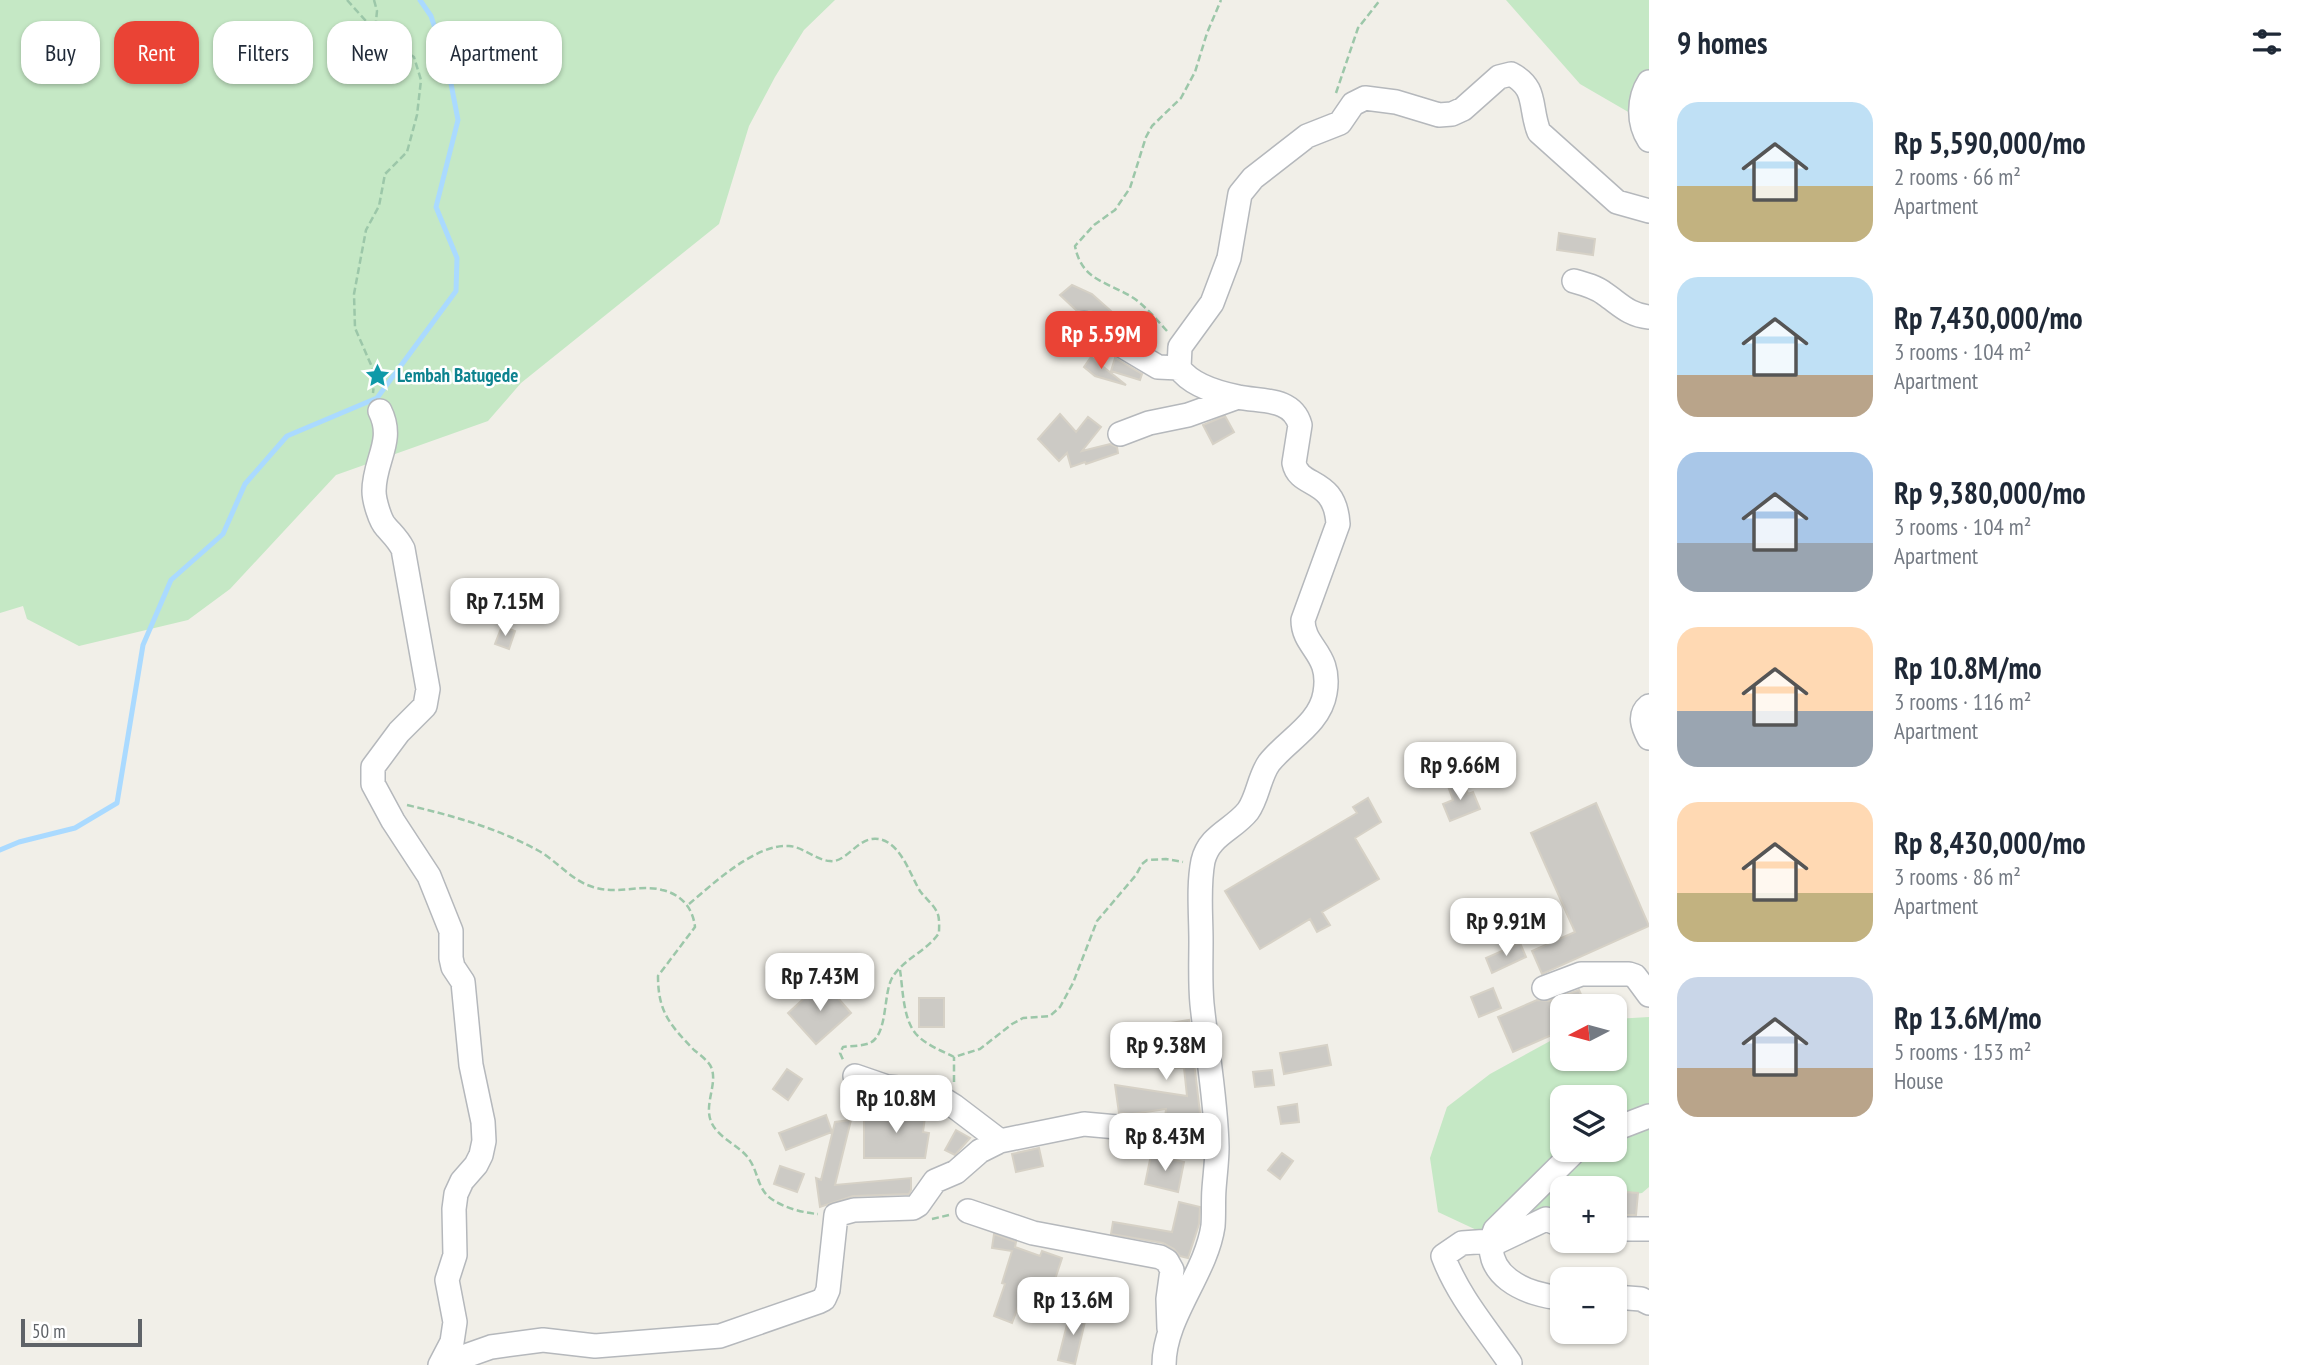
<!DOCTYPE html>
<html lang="en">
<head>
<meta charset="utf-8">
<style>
  :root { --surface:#fff; --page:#f6f6f7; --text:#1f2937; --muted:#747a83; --accent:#ea4335 }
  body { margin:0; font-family:"PT Sans Narrow",sans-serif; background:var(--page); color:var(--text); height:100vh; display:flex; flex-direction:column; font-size:26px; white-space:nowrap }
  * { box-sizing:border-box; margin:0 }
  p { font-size:23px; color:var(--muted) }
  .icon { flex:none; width:38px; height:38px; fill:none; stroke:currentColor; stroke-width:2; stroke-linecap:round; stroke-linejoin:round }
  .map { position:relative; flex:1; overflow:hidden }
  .panel { display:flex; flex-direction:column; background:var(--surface); width:665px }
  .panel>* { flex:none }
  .guide { position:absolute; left:21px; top:21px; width:665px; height:63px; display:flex; gap:14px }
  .needle { width:46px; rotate:264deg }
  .buttons { position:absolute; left:1550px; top:994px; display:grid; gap:14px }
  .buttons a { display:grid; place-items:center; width:77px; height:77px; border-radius:14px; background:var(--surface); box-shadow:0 2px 5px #0004; font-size:35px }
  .scale { position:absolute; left:21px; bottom:18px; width:121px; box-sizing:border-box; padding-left:7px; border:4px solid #5f6368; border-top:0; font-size:19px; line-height:24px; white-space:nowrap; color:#5f6368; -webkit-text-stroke:5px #fff; paint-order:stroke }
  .price { position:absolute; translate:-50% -60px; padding:0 16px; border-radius:14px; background:#fff; color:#222; font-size:23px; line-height:46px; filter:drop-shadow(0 2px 4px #0008) }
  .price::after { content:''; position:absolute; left:50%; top:42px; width:21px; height:16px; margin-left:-10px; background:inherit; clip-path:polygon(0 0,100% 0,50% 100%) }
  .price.on { background:var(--accent); color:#fff }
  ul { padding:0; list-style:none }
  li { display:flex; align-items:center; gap:21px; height:175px; padding:0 28px }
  li span { display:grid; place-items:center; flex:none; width:196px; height:140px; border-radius:21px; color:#555 }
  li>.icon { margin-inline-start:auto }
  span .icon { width:84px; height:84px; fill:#fffc; stroke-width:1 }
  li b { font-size:30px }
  h2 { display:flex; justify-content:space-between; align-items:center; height:84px; padding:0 28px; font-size:30px }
  .chip { padding:0 24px; border-radius:21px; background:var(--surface); box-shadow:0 2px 5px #0004; font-size:24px; line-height:63px }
  .chip.on { background:var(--accent); color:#fff }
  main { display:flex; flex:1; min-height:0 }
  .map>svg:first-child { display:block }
  .green { fill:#c5e8c5; fill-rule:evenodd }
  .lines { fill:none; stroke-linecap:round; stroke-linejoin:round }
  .stream { stroke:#aadaff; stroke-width:5 }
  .building { fill:#cccac5; stroke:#d6d1c6; stroke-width:2 }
  .minor-casing { stroke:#b5b8bc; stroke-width:26 }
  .path { stroke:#9cc7a9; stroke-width:2.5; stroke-dasharray:7 3.5; stroke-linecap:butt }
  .minor { stroke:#fff; stroke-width:23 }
  .labels { text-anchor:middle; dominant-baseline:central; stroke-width:5; stroke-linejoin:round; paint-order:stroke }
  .culture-label { font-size:19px; font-weight:bold; fill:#0d838f; stroke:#fff; text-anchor:start }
</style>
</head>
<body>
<main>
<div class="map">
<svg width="1649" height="1365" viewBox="0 0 1649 1365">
  <rect width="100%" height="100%" fill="#f1efe8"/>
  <path class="green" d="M 0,0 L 835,0 L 804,30 L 775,77 L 749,126 L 719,224 L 521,383 L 488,421 L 336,475 L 230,589 L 188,620 L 79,646 L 27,619 L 23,606 L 0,613 Z
    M 1506,0 L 1649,0 L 1649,124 L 1580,84 Z
    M 1649,1017 L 1649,1187 L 1642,1193 L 1615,1197 L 1615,1188 L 1563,1188 L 1563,1217 L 1483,1233 L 1438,1212 L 1430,1158 L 1447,1107 L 1490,1074 L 1563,1034 L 1563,1059 L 1615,1059 L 1615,1019 ZM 1563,1097 L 1615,1097 L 1615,1150 L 1563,1150 Z"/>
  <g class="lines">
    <path class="stream" d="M 0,850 L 19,842 L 75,828 L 117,803 L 143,645 L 171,580 L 223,534 L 245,484 L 287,436 L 377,398 L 456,291 L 457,258 L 436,207 L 458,120 L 448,68 L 431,16 L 420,0"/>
  </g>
  <path class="building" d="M 1559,233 L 1595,239 L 1593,255 L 1557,250 Z
    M 1072,285 L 1092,294 L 1120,319 L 1114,325 L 1091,311 L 1077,311 L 1060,295 Z
    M 1091,357 L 1126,385 L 1095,376 L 1084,367 Z
    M 1115,358 L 1142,374 L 1140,380 L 1111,371 Z
    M 1060,414 L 1076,432 L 1088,417 L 1101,427 L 1082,451 L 1110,444 L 1117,447 L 1118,453 L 1086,464 L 1085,462 L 1071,467 L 1067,453 L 1059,461 L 1038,439 Z
    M 1225,416 L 1234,432 L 1213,444 L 1203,425 Z
    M 502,626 L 515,631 L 509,649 L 495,644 Z
    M 1462,781 L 1468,794 L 1473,792 L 1480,809 L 1450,821 L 1443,804 L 1453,800 L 1448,786 Z
    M 1368,798 L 1381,822 L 1355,838 L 1379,879 L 1322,912 L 1330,925 L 1317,932 L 1310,919 L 1260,949 L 1225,891 L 1357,813 L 1353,807 Z
    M 1596,803 L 1649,926 L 1542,974 L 1532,951 L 1575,932 L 1531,833 Z
    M 1520,943 L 1526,957 L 1492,973 L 1486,958 Z
    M 823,981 L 851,1013 L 816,1044 L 788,1013 Z
    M 1493,988 L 1501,1008 L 1479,1017 L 1471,997 Z
    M 1579,990 L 1586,1006 L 1563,1006 L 1563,1030 L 1513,1052 L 1498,1017 L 1537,1000 L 1549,1001 Z
    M 919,998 L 944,998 L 944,1027 L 919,1027 Z
    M 1189,1020 L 1202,1130 L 1191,1126 L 1191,1122 L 1165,1118 L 1166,1109 L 1132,1114 L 1119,1113 L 1115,1085 L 1187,1096 L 1184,1068 L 1129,1066 L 1130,1053 L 1158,1056 L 1158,1051 L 1175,1052 L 1170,1023 Z
    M 1327,1045 L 1331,1065 L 1284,1074 L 1280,1053 Z
    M 787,1069 L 802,1079 L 788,1100 L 773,1089 Z
    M 1272,1070 L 1274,1085 L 1255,1087 L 1253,1072 Z
    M 1297,1104 L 1299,1122 L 1281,1124 L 1278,1107 Z
    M 905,1107 L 926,1110 L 923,1132 L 929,1133 L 925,1158 L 864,1158 L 864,1116 L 904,1112 Z
    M 826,1115 L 832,1132 L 786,1150 L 779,1133 Z
    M 851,1120 L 835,1185 L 911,1178 L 911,1190 L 909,1194 L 853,1196 L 820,1207 L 816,1178 L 821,1180 L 835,1122 Z
    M 956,1130 L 970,1138 L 955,1155 L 945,1150 Z
    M 1039,1148 L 1043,1166 L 1016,1172 L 1012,1154 Z
    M 1282,1153 L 1293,1161 L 1280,1179 L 1268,1170 Z
    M 1151,1155 L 1184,1162 L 1178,1192 L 1145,1184 Z
    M 780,1166 L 804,1174 L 797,1192 L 774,1184 Z
    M 1625,1192 L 1638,1193 L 1636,1215 L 1623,1215 Z
    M 1179,1202 L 1200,1207 L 1199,1224 L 1188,1258 L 1180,1256 L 1174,1249 L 1163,1243 L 1111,1234 L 1113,1222 L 1172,1232 Z
    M 994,1234 L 1016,1242 L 1015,1247 L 1040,1256 L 1042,1251 L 1062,1258 L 1047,1304 L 1022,1296 L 1012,1323 L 994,1316 L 1005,1284 L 1002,1283 L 1012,1251 L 992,1248 Z
    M 1071,1309 L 1087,1313 L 1075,1364 L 1058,1360 Z"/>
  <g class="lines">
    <defs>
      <path id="minor" d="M 1649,82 C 1638,99 1638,123 1649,140
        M 1574,281 C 1585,284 1596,287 1605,294 C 1621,305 1629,315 1649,317
        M 1084,323 L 1158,367 L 1179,368
        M 380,411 C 395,441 374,460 374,491 C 374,500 380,521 386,527 C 393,535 398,539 403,549 L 428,689 L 425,706 L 399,732 L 373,767 L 373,784 L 393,821 L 429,876 L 451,931 L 451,958 L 453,967 L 463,982 L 471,1065 L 483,1122 L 484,1141 L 481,1155 L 476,1165 L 462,1181 L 456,1194 L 454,1209 L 455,1255 L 447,1280 L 455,1322 L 452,1342 L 440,1365
        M 1120,434 L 1149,423 L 1188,415 L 1238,397
        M 1649,706 C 1638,715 1643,727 1649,738
        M 1544,988 L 1581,974 L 1629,974 L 1635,976 L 1649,995
        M 855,1076 L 887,1087 L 930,1091 L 954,1106 L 1000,1141
        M 1615,1129 L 1649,1116
        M 968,1211 L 1033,1233 L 1160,1257 L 1167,1261 L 1172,1270 L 1168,1299 L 1169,1328
        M 1615,1229 L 1649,1229
        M 1491,1241 L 1462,1243 L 1443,1256 C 1458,1296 1486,1328 1510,1363
        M 1491,1245 L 1546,1219 L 1563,1226
        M 1615,1297 L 1641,1299 L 1649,1303
        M 1563,1298 C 1527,1296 1477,1274 1495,1230 L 1576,1150
        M 440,1365 L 491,1347 L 543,1340 L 595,1346 L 720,1336 L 818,1302 L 824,1299 L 828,1290 L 836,1215 L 854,1210 L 913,1208 L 918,1205 L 935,1181 L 956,1172 L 980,1151 L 1000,1141 L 1084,1124 L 1161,1131 L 1217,1149
        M 1164,1365 C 1164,1317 1206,1274 1213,1226 C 1214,1214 1213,1201 1214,1189 C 1215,1175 1217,1161 1217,1147 C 1216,1099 1207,1052 1202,1004 C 1200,983 1201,962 1201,941 C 1201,915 1198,886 1203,861 C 1209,835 1233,830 1248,811 C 1258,797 1259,777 1269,763 C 1287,740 1320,724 1325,693 C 1332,653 1303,648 1303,620 L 1338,524 C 1335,476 1299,489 1294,463 L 1300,425 C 1292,397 1261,402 1238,397 C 1218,393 1191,385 1179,368 L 1180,347 L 1212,303 L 1229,258 L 1240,194 L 1253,178 L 1307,136 L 1340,123 L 1353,104 L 1365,98 L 1396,102 L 1439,115 L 1452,114 L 1463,109 L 1499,77 L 1511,74 C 1538,88 1529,107 1539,132 L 1617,202 L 1649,211"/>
    </defs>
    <use href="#minor" class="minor-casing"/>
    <path class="path" d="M 347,0 L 375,31 L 414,57 L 421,80 L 417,115 L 407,152 L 385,174 L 379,206 L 366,230 L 354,294 L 355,328 L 375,374 L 373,393
      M 374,0 L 377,11 L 375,31
      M 1336,93 L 1358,28 L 1380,0
      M 1167,331 C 1157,320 1147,308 1135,299 C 1108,281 1082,282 1075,246 L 1094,225 L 1115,210 L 1130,188 L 1146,137 L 1152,126 L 1181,98 L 1195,72 L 1207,33 L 1221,0
      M 407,805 C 454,816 497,828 539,851 C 557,861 572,881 593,887 C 617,895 640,884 662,890 C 681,894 693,908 695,927 L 658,976 C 658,1012 670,1025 694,1050 C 699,1054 706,1059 710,1065 C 718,1078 708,1097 709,1112 C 710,1136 738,1143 749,1159 C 759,1173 757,1190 773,1200 C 785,1208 804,1213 818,1214
      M 689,904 C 714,883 755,844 789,846 C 804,847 815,860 830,861 C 845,863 856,841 872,839 C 899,836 909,873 920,891 C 925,898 933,904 937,912 C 940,918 939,927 939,933 C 927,951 903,959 892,978 C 883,995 888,1034 870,1043 C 863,1046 851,1046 843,1047 L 840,1053 L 844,1062
      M 900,970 C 903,990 903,1019 916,1034 C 926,1045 942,1051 954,1057 L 980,1049 L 1012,1024 L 1023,1018 L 1050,1016 L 1060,1007 L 1073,983 L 1097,921 L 1136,875 L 1142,864 L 1147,860 L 1166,859 L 1183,862
      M 954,1082 L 954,1057
      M 932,1219 L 949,1215"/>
    <use href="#minor" class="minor"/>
  </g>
  <defs>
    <symbol id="sight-bare" viewBox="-9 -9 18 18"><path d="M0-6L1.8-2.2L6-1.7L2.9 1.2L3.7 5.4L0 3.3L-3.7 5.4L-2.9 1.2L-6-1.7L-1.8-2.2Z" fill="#0f9aa8" stroke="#fff" stroke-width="2.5" paint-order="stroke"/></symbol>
  </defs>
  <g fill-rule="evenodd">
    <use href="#sight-bare" x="360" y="358" width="35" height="35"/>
  </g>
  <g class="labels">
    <g class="culture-label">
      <text x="397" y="375">Lembah Batugede</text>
    </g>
  </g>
</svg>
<div class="buttons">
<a><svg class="needle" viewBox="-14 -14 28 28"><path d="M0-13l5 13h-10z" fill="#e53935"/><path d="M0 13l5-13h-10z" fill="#747a83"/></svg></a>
<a><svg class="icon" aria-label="layers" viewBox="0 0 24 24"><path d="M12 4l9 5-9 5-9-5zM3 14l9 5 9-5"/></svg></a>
<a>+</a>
<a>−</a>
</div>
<div class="scale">50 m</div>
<b class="price on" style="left:1101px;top:371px">Rp 5.59M</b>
<b class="price" style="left:505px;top:638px">Rp 7.15M</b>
<b class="price" style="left:1460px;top:802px">Rp 9.66M</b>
<b class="price" style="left:1506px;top:958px">Rp 9.91M</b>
<b class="price" style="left:820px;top:1013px">Rp 7.43M</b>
<b class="price" style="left:1166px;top:1082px">Rp 9.38M</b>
<b class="price" style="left:896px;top:1135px">Rp 10.8M</b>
<b class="price" style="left:1165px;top:1173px">Rp 8.43M</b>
<b class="price" style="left:1073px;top:1337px">Rp 13.6M</b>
<div class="guide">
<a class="chip">Buy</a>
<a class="chip on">Rent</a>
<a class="chip">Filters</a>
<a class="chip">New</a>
<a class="chip">Apartment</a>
</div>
</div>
<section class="panel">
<h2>9 homes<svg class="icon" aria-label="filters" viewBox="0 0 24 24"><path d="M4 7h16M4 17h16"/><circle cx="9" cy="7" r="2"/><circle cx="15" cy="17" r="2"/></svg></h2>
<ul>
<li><span style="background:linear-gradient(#bfe0f5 60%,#c2b280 0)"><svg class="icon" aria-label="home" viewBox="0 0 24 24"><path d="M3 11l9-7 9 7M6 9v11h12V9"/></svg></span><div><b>Rp 5,590,000/mo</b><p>2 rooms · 66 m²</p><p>Apartment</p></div></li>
<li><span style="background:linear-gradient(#bfe0f5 70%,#b9a48a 0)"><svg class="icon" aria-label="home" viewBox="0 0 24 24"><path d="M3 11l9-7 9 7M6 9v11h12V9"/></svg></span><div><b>Rp 7,430,000/mo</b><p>3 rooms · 104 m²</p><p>Apartment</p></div></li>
<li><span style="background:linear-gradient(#a9c7e8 65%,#9aa5b1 0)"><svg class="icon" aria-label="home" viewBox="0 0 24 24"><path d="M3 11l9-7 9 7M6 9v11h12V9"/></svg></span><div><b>Rp 9,380,000/mo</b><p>3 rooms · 104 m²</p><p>Apartment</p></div></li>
<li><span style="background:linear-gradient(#ffd9b3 60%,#9aa5b1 0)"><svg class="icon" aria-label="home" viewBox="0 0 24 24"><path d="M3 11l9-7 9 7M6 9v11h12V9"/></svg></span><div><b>Rp 10.8M/mo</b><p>3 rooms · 116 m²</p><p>Apartment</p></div></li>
<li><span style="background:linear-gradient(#ffd9b3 65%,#c2b280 0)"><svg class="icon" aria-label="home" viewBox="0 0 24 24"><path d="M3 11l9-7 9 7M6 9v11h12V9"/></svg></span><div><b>Rp 8,430,000/mo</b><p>3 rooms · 86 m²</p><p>Apartment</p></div></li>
<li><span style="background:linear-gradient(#c9d6e8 65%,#b9a48a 0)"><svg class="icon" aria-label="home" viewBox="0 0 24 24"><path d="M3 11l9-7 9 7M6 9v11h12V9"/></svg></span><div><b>Rp 13.6M/mo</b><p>5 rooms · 153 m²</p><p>House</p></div></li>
</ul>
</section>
</main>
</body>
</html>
